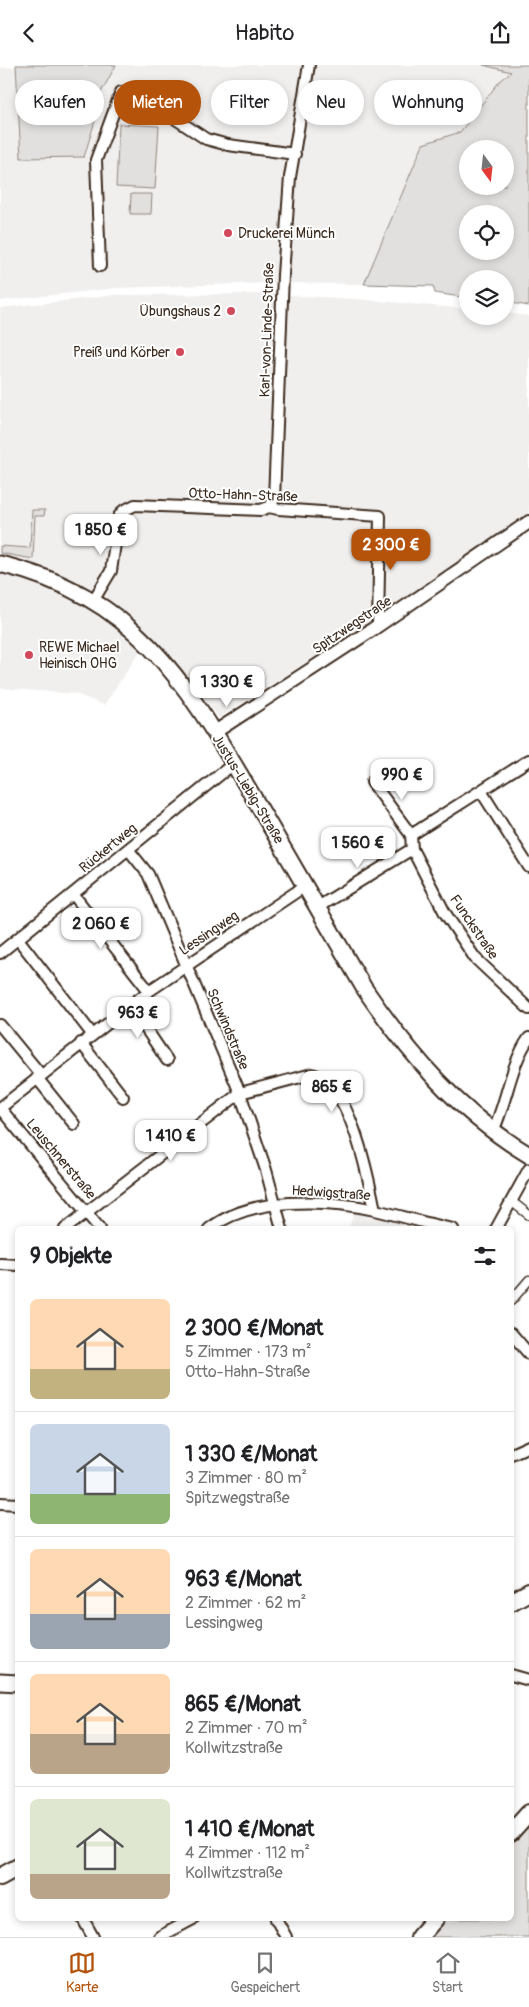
<!DOCTYPE html>
<html lang="de">
<head>
<meta charset="utf-8">
<style>
  :root { --surface:#fff; --page:#f2f2f2; --text:#202124; --muted:#757577; --line:#e0e0e0; --accent:#b45309 }
  body { margin:0; font-family:Pangolin,sans-serif; background:var(--page); color:var(--text); height:100vh; display:flex; flex-direction:column; font-size:19px; white-space:nowrap }
  * { box-sizing:border-box; margin:0 }
  p { font-size:16px; color:var(--muted) }
  .icon { flex:none; width:28px; height:28px; fill:none; stroke:currentColor; stroke-width:2; stroke-linecap:round; stroke-linejoin:round }
  .map { position:relative; flex:1; overflow:hidden }
  .details { position:absolute; left:15px; top:1161px; width:499px; height:695px; display:flex; flex-direction:column; background:var(--surface); border-radius:8px; box-shadow:0 2px 8px #0003 }
  .details>* { flex:none }
  .guide { position:absolute; left:15px; top:15px; width:500px; height:45px; display:flex; gap:10px }
  .needle { width:32px; rotate:165deg }
  .buttons { position:absolute; left:459px; top:75px; display:grid; gap:10px }
  .buttons a { display:grid; place-items:center; width:55px; height:55px; border-radius:50%; background:var(--surface); box-shadow:0 2px 8px #0003; font-size:25px }
  .price { position:absolute; translate:-50% -42px; padding:0 11px; border-radius:10px; background:#fff; color:#222; font-size:16px; line-height:32px; filter:drop-shadow(0 1px 2px #0008) }
  .price::after { content:''; position:absolute; left:50%; top:30px; width:15px; height:11px; margin-left:-8px; background:inherit; clip-path:polygon(0 0,100% 0,50% 100%) }
  .price.selected { background:var(--accent); color:#fff }
  ul { padding:0; list-style:none }
  li { display:flex; align-items:center; gap:15px; height:125px; padding:0 15px }
  li+li { border-top:1px solid var(--line) }
  li span { display:grid; place-items:center; flex:none; width:140px; height:100px; border-radius:8px; color:#555 }
  li>.icon { margin-inline-start:auto }
  span .icon { width:60px; height:60px; fill:#fffc; stroke-width:1 }
  li b { font-size:21px }
  h2 { display:flex; justify-content:space-between; align-items:center; height:60px; padding:0 15px; font-size:21px }
  .pill { padding:0 18px; border-radius:22px; background:var(--surface); box-shadow:0 2px 8px #0003; font-size:18px; line-height:45px }
  .pill.selected { background:var(--accent); color:#fff }
  header { display:flex; justify-content:space-between; align-items:center; height:65px; padding:0 15px; background:var(--surface); font-size:22px; font-weight:600 }
  .dock { display:flex; justify-content:space-around; align-items:center; height:70px; border-top:1px solid var(--line); background:var(--surface); font-size:14px; color:var(--muted) }
  .dock a { display:grid; justify-items:center; gap:2px }
  .dock .selected { color:var(--accent) }
  .map>svg:first-child { display:block }
  .built { fill:#f1efee }
  .green { fill:#e2e0de; stroke:#8e857e; fill-rule:evenodd }
  .lines { fill:none; stroke-linecap:round; stroke-linejoin:round }
  .pedestrian-casing { stroke:#3b2a1e; stroke-width:11 }
  .minor-casing { stroke:#3b2a1e; stroke-width:14 }
  .tertiary-casing { stroke:#3b2a1e; stroke-width:16 }
  .secondary-casing { stroke:#3b2a1e; stroke-width:19 }
  .primary-casing { stroke:#3b2a1e; stroke-width:20 }
  .pedestrian { stroke:#fff; stroke-width:8 }
  .minor { stroke:#fff; stroke-width:10 }
  .tertiary { stroke:#fff; stroke-width:12 }
  .secondary { stroke:#fff; stroke-width:15 }
  .primary { stroke:#fff; stroke-width:16 }
  .poi-dot { fill:#d1495b; stroke:#fff; stroke-width:2 }
  .labels { text-anchor:middle; dominant-baseline:central; stroke-width:4; stroke-linejoin:round; paint-order:stroke }
  .poi-label { font-size:14px; fill:#3b2a1e; stroke:#fff; text-anchor:start }
  .street-label { font-size:14px; fill:#3b2a1e; stroke:#fff }
</style>
</head>
<body>
<header><svg class="icon" aria-label="back" viewBox="0 0 24 24"><path d="M15 5l-7 7 7 7"/></svg>Habito<svg class="icon" aria-label="share" viewBox="0 0 24 24"><path d="M12 15V3M7 8l5-5 5 5M5 13v7h14v-7"/></svg></header>
<div class="map">
<svg width="529" height="1872" viewBox="0 0 529 1872">
  <rect width="100%" height="100%" fill="#fff"/>
  <filter id="ink" filterUnits="userSpaceOnUse"><feTurbulence type="fractalNoise" baseFrequency=".02" numOctaves="2"/><feDisplacementMap in="SourceGraphic" scale="10" xChannelSelector="R" yChannelSelector="G"/><feConvolveMatrix kernelMatrix="1 2 1 2 8 2 1 2 1" color-interpolation-filters="sRGB"/></filter>
  <g filter="url(#ink)">
    <path class="built" d="M 115,0 L 483,0 L 511,7 L 499,17 L 460,68 L 423,79 L 364,219 L 268,218 L 116,223 L 0,236 L 0,3 L 16,2 L 21,93 L 84,92 L 98,46 L 98,33 Z
      M 268,229 L 356,234 L 467,244 L 468,251 L 505,251 L 505,248 L 529,251 L 529,447 L 374,554 L 219,653 L 190,614 L 151,570 L 104,640 L 76,629 L 0,623 L 0,243 L 116,230 Z
      M 355,1147 L 376,1151 L 434,1164 L 348,1164 Z"/>
    <path class="green" d="M 16,0 L 116,0 L 98,33 L 98,46 L 84,92 L 21,93 Z
      M 483,0 L 529,0 L 529,241 L 505,237 L 505,214 L 468,214 L 467,233 L 435,228 L 433,221 L 364,219 L 423,79 L 460,67 L 499,17 L 511,7 ZM 468,84 L 505,84 L 505,121 L 468,121 ZM 468,149 L 505,149 L 505,186 L 468,186 Z
      M 119,59 L 159,61 L 155,124 L 116,122 Z
      M 131,129 L 152,129 L 151,149 L 130,149 Z
      M 32,445 L 45,445 L 44,451 L 35,451 L 33,494 L 0,488 L 0,481 L 30,483 Z
      M 529,1761 L 529,1872 L 428,1872 L 443,1854 L 511,1854 L 511,1779 Z"/>
    <g class="lines">
      <defs>
        <path id="pedestrian" d="M 511,1136 L 529,1150
          M 511,1236 L 529,1215"/>
        <path id="minor" d="M 100,201 L 96,95 L 121,27 L 156,41 L 206,74 L 228,80 L 295,89
          M 269,442 L 274,434 L 283,210 L 290,112 L 309,0
          M 93,536 L 111,506 L 119,451 L 123,446 L 135,440 L 261,445 L 269,442 L 278,444 L 380,451 L 378,561
          M 481,726 L 529,802
          M 411,770 L 529,695
          M 128,784 L 148,809 L 240,1028 L 266,1105 L 282,1164
          M 412,784 L 445,848 L 475,893 L 529,944
          M 73,829 L 149,926
          M 318,842 L 412,784 L 411,770 L 372,717
          M 18,874 L 92,969
          M 0,888 L 233,699
          M 130,940 L 167,995
          M 0,960 L 41,1010
          M 81,978 L 123,1032
          M 37,1013 L 74,1059
          M 0,1043 L 149,926 L 305,821
          M 0,1043 L 100,1164
          M 493,1066 C 507,1037 510,1000 529,973
          M 65,1164 L 240,1028 L 312,1009 C 350,1017 368,1111 375,1145
          M 209,1164 C 251,1131 326,1134 375,1145 C 402,1151 427,1159 453,1164
          M 496,1164 L 529,1104
          M 0,1199 L 18,1200
          M 511,1268 L 529,1289
          M 511,1389 L 529,1381
          M 0,1438 L 18,1439
          M 511,1610 L 529,1615
          M 83,1854 L 93,1872
          M 276,1854 L 286,1872
          M 159,1872 L 193,1854"/>
        <path id="tertiary" d="M 215,667 L 373,564 L 529,457"/>
        <path id="secondary" d="M 0,499 C 142,533 189,624 258,740 C 293,801 329,862 364,923 C 409,989 460,1049 529,1090
          M 0,1617 L 18,1618"/>
        <path id="primary" d="M 511,1537 L 529,1527
          M 511,1768 L 529,1748
          M 0,1812 L 18,1802
          M 419,1872 L 435,1854"/>
      </defs>
      <use href="#pedestrian" class="pedestrian-casing"/>
      <use href="#minor" class="minor-casing"/>
      <use href="#tertiary" class="tertiary-casing"/>
      <use href="#secondary" class="secondary-casing"/>
      <use href="#primary" class="primary-casing"/>
      <use href="#pedestrian" class="pedestrian"/>
      <use href="#minor" class="minor"/>
      <use href="#tertiary" class="tertiary"/>
      <use href="#secondary" class="secondary"/>
      <use href="#primary" class="primary"/>
    </g>
  </g>
  <g class="poi-dot">
    <circle cx="228" cy="168" r="5"/>
    <circle cx="231" cy="246" r="5"/>
    <circle cx="180" cy="287" r="5"/>
    <circle cx="29" cy="590" r="5"/>
  </g>
  <g class="labels">
    <g class="poi-label">
      <text x="238" y="168">Druckerei Münch</text>
      <text x="221" y="246" text-anchor="end">Übungshaus 2</text>
      <text x="170" y="287" text-anchor="end">Preiß und Körber</text>
      <text x="39" y="582">REWE Michael<tspan x="39" dy="16">Heinisch OHG</tspan></text>
    </g>
    <g class="street-label">
      <text transform="translate(267 265) rotate(-88)">Karl-von-Linde-Straße</text>
      <text transform="translate(243 430) rotate(2)">Otto-Hahn-Straße</text>
      <text transform="translate(352 560) rotate(-34)">Spitzwegstraße</text>
      <text transform="translate(248 724) rotate(59)">Justus-Liebig-Straße</text>
      <text transform="translate(108 783) rotate(-39)">Rückertweg</text>
      <text transform="translate(474 862) rotate(56)">Funckstraße</text>
      <text transform="translate(209 868) rotate(-34)">Lessingweg</text>
      <text transform="translate(228 964) rotate(67)">Schwindstraße</text>
      <text transform="translate(61 1094) rotate(50)">Leuschnerstraße</text>
      <text transform="translate(331 1128) rotate(4)">Hedwigstraße</text>
    </g>
  </g>
</svg>
<div class="buttons">
<a><svg class="needle" viewBox="-14 -14 28 28"><path d="M0-13l5 13h-10z" fill="#e53935"/><path d="M0 13l5-13h-10z" fill="#757577"/></svg></a>
<a><svg class="icon" aria-label="locate" viewBox="0 0 24 24"><circle cx="12" cy="12" r="6"/><path d="M12 2v4M12 18v4M2 12h4M18 12h4"/></svg></a>
<a><svg class="icon" aria-label="layers" viewBox="0 0 24 24"><path d="M12 4l9 5-9 5-9-5zM3 14l9 5 9-5"/></svg></a>
</div>
<b class="price" style="left:101px;top:491px">1 850 €</b>
<b class="price selected" style="left:391px;top:506px">2 300 €</b>
<b class="price" style="left:227px;top:643px">1 330 €</b>
<b class="price" style="left:402px;top:736px">990 €</b>
<b class="price" style="left:358px;top:804px">1 560 €</b>
<b class="price" style="left:101px;top:885px">2 060 €</b>
<b class="price" style="left:138px;top:974px">963 €</b>
<b class="price" style="left:332px;top:1048px">865 €</b>
<b class="price" style="left:171px;top:1097px">1 410 €</b>
<div class="guide">
<a class="pill">Kaufen</a>
<a class="pill selected">Mieten</a>
<a class="pill">Filter</a>
<a class="pill">Neu</a>
<a class="pill">Wohnung</a>
</div>
<section class="details">
<h2>9 Objekte<svg class="icon" aria-label="filters" viewBox="0 0 24 24"><path d="M4 7h16M4 17h16"/><circle cx="9" cy="7" r="2"/><circle cx="15" cy="17" r="2"/></svg></h2>
<ul>
<li><span style="background:linear-gradient(#ffd9b3 70%,#c2b280 0)"><svg class="icon" aria-label="home" viewBox="0 0 24 24"><path d="M3 11l9-7 9 7M6 9v11h12V9"/></svg></span><div><b>2 300 €/Monat</b><p>5 Zimmer · 173 m²</p><p>Otto-Hahn-Straße</p></div></li>
<li><span style="background:linear-gradient(#c9d6e8 70%,#8fb573 0)"><svg class="icon" aria-label="home" viewBox="0 0 24 24"><path d="M3 11l9-7 9 7M6 9v11h12V9"/></svg></span><div><b>1 330 €/Monat</b><p>3 Zimmer · 80 m²</p><p>Spitzwegstraße</p></div></li>
<li><span style="background:linear-gradient(#ffd9b3 65%,#9aa5b1 0)"><svg class="icon" aria-label="home" viewBox="0 0 24 24"><path d="M3 11l9-7 9 7M6 9v11h12V9"/></svg></span><div><b>963 €/Monat</b><p>2 Zimmer · 62 m²</p><p>Lessingweg</p></div></li>
<li><span style="background:linear-gradient(#ffd9b3 60%,#b9a48a 0)"><svg class="icon" aria-label="home" viewBox="0 0 24 24"><path d="M3 11l9-7 9 7M6 9v11h12V9"/></svg></span><div><b>865 €/Monat</b><p>2 Zimmer · 70 m²</p><p>Kollwitzstraße</p></div></li>
<li><span style="background:linear-gradient(#dfe7d0 75%,#b9a48a 0)"><svg class="icon" aria-label="home" viewBox="0 0 24 24"><path d="M3 11l9-7 9 7M6 9v11h12V9"/></svg></span><div><b>1 410 €/Monat</b><p>4 Zimmer · 112 m²</p><p>Kollwitzstraße</p></div></li>
</ul>
</section>
</div>
<nav class="dock">
<a class="selected"><svg class="icon" aria-label="map" viewBox="0 0 24 24"><path d="M3 6l6-2 6 2 6-2v14l-6 2-6-2-6 2zM9 4v14M15 6v14"/></svg>Karte</a>
<a><svg class="icon" aria-label="saved" viewBox="0 0 24 24"><path d="M7 4h10v16l-5-4-5 4z"/></svg>Gespeichert</a>
<a><svg class="icon" aria-label="home" viewBox="0 0 24 24"><path d="M3 11l9-7 9 7M6 9v11h12V9"/></svg>Start</a>
</nav>
</body>
</html>
